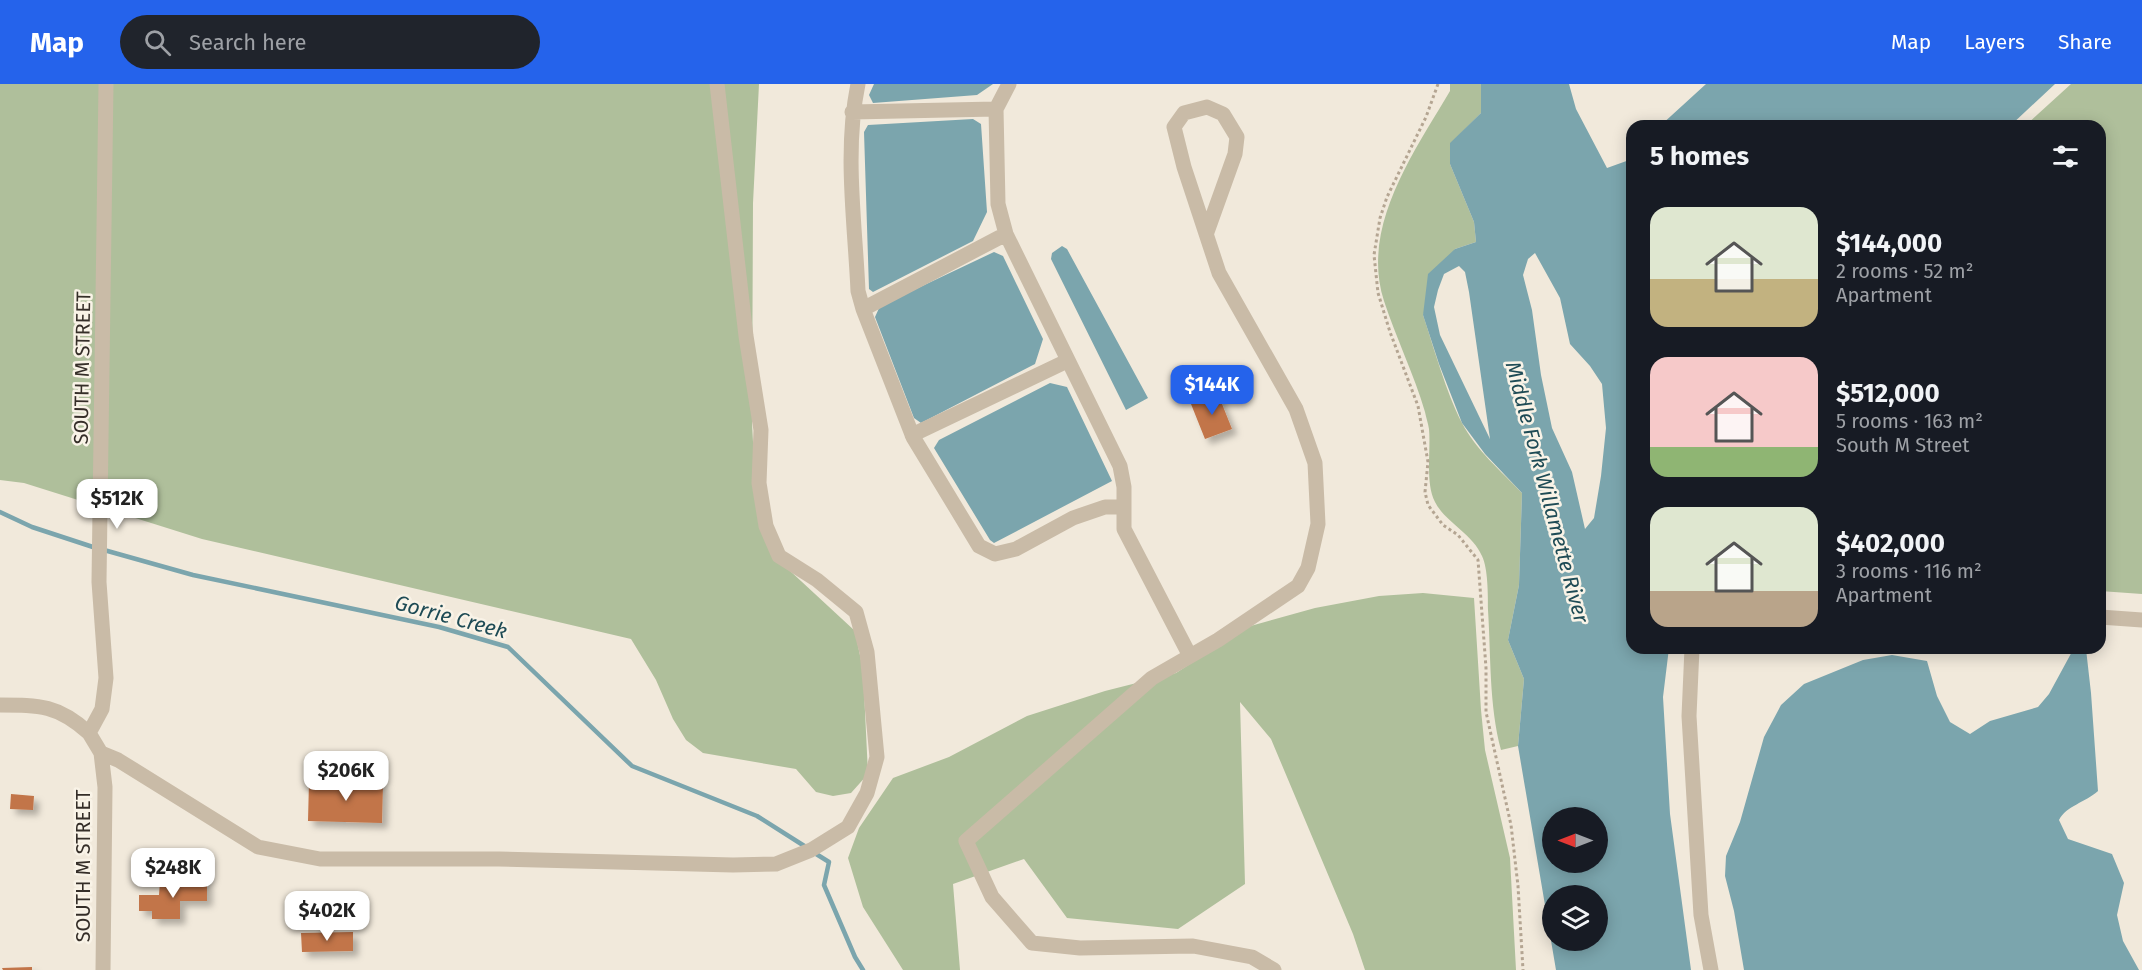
<!DOCTYPE html>
<html lang="en">
<head>
<meta charset="utf-8">
<style>
  :root { --surface:#171b24; --page:#20242c; --text:#f1f3f6; --muted:#9ea1a6; --accent:#2563eb }
  body { margin:0; font-family:"Fira Sans",sans-serif; background:var(--page); color:var(--text); height:100vh; display:flex; flex-direction:column; font-size:22px; white-space:nowrap }
  * { box-sizing:border-box; margin:0 }
  p { font-size:20px; color:var(--muted) }
  .icon { flex:none; width:33px; height:33px; fill:none; stroke:currentColor; stroke-width:2; stroke-linecap:round; stroke-linejoin:round }
  .map { position:relative; flex:1; overflow:hidden }
  .panel { position:absolute; left:1626px; top:36px; width:480px; height:534px; display:flex; flex-direction:column; background:var(--surface); border-radius:18px; box-shadow:0 3px 15px #0003 }
  .panel>* { flex:none }
  .needle { width:39px; rotate:270deg }
  .buttons { position:absolute; left:1542px; top:723px; display:grid; gap:12px }
  .buttons a { display:grid; place-items:center; width:66px; height:66px; border-radius:50%; background:var(--surface); box-shadow:0 3px 15px #0003; font-size:30px }
  .price { position:absolute; translate:-50% -51px; padding:0 14px; border-radius:12px; background:#fff; color:#222; font-size:20px; line-height:39px; filter:drop-shadow(0 2px 3px #0008) }
  .price::after { content:''; position:absolute; left:50%; top:36px; width:18px; height:14px; margin-left:-9px; background:inherit; clip-path:polygon(0 0,100% 0,50% 100%) }
  .price.current { background:var(--accent); color:#fff }
  ul { padding:0; list-style:none }
  li { display:flex; align-items:center; gap:18px; height:150px; padding:0 24px }
  li span { display:grid; place-items:center; flex:none; width:168px; height:120px; border-radius:18px; color:#555 }
  li>.icon { margin-inline-start:auto }
  span .icon { width:72px; height:72px; fill:#fffc; stroke-width:1 }
  li b { font-size:26px }
  h2 { display:flex; justify-content:space-between; align-items:center; height:72px; padding:0 24px; font-size:26px }
  header { display:flex; align-items:center; gap:36px; box-sizing:border-box; height:84px; padding:0 30px; background:var(--accent); color:#fff }
  header strong { font-size:28px }
  nav { display:flex; gap:33px; margin-inline-start:auto; font-size:21px }
  .search { width:420px; height:54px; background:var(--page); display:flex; align-items:center; gap:15px; box-sizing:border-box; padding:0 21px; border-radius:33px; color:var(--muted); font-size:22px }
  .map>svg:first-child { display:block }
  .green { fill:#afbf9b }
  .water { fill:#7ba5ad; fill-rule:evenodd }
  .lines { fill:none; stroke-linecap:round; stroke-linejoin:round }
  .stream { stroke:#7ba5ad; stroke-width:4.5 }
  .building { fill:#c27448; filter:url(#shadow) }
  .path { stroke:#b4a592; stroke-width:3; stroke-dasharray:3 3; stroke-linecap:butt }
  .minor { stroke:#c9bba7; stroke-width:15 }
  .labels { text-anchor:middle; dominant-baseline:central; stroke-width:5; stroke-linejoin:round; paint-order:stroke }
  .street-label { font-size:20px; fill:#352e28; stroke:#f9f3e7 }
  .water-label { font-size:21px; font-style:italic; fill:#1e4b55; stroke:#f9f3e7 }
</style>
</head>
<body>
<header>
<strong>Map</strong>
<div class="search"><svg class="icon" aria-label="search" viewBox="0 0 24 24"><circle cx="10" cy="10" r="6"/><path d="M15 15l6 6"/></svg>Search here</div>
<nav><a>Map</a><a>Layers</a><a>Share</a></nav>
</header>
<div class="map">
<svg width="2142" height="886" viewBox="0 0 2142 886">
  <defs>
    <filter id="shadow"><feDropShadow dx="5.5" dy="5.5" stdDeviation="3" flood-color="#0004"/></filter>
  </defs>
  <rect width="100%" height="100%" fill="#f1e9db"/>
  <path class="green" d="M 0,0 L 759,0 L 753,119 L 752,340 L 757,428 L 788,485 L 855,547 L 863,586 L 868,690 L 851,709 L 833,712 L 816,708 L 796,685 L 703,669 L 686,656 L 673,635 L 656,596 L 631,555 L 202,455 L 24,399 L 0,396 Z
    M 1450,0 L 1481,0 L 1481,29 L 1450,60 L 1450,80 L 1474,138 L 1476,158 L 1455,165 L 1423,231 C 1434,264 1446,308 1462,339 C 1476,366 1501,387 1522,409 L 1519,501 L 1508,556 L 1524,595 L 1518,662 L 1501,666 C 1489,621 1491,572 1488,526 C 1488,511 1488,484 1482,472 C 1472,449 1446,439 1435,418 C 1425,399 1431,366 1429,345 C 1428,339 1426,333 1425,328 C 1414,290 1396,254 1384,217 C 1360,143 1414,68 1450,7 Z
    M 2071,0 L 2142,0 L 2142,510 L 2100,507 L 2100,42 L 2025,42 Z
    M 1423,509 L 1474,514 L 1481,626 L 1485,666 L 1510,774 L 1516,886 L 1365,886 L 1353,850 L 1271,655 L 1240,618 L 1245,800 L 1178,845 L 1067,834 L 1024,775 L 953,800 L 960,886 L 903,886 L 863,823 L 848,774 L 859,744 L 893,694 L 949,673 L 1027,632 L 1105,607 L 1176,589 L 1247,543 L 1315,524 L 1379,512 Z"/>
  <path class="water" d="M 874,0 L 993,0 L 977,11 L 873,19 L 869,11 Z
    M 1481,0 L 1569,0 L 1576,25 L 1607,84 L 1632,75 L 1632,564 L 1669,564 L 1663,613 L 1670,730 L 1691,886 L 1556,886 L 1518,662 L 1524,595 L 1508,556 L 1519,501 L 1522,409 L 1485,370 L 1462,339 L 1439,280 L 1423,231 L 1428,190 L 1455,165 L 1476,158 L 1474,138 L 1450,80 L 1450,59 L 1481,29 ZM 1535,169 L 1560,214 L 1570,260 L 1590,282 L 1602,300 L 1606,344 L 1601,392 L 1594,434 L 1585,445 L 1572,388 L 1552,344 L 1541,291 L 1532,226 L 1523,191 L 1528,175 ZM 1459,182 L 1465,188 L 1469,208 L 1490,355 L 1440,251 L 1434,223 L 1438,206 L 1444,190 ZM 1552,734 L 1598,734 L 1598,778 L 1552,778 ZM 1552,812 L 1598,812 L 1598,856 L 1552,856 Z
    M 1706,0 L 2055,0 L 2010,42 L 1828,42 C 1808,35 1790,34 1771,42 L 1660,42 Z
    M 973,35 L 981,40 L 987,128 L 973,157 L 873,208 L 869,205 L 864,48 L 868,41 Z
    M 1062,162 L 1067,165 L 1148,314 L 1126,326 L 1051,175 L 1052,169 Z
    M 994,168 L 1003,172 L 1043,255 L 1035,280 L 921,339 L 914,334 L 875,233 L 880,222 Z
    M 1050,299 L 1067,303 L 1112,397 L 994,459 L 990,456 L 934,364 L 939,356 Z
    M 2074,564 L 2086,565 L 2091,609 L 2098,707 C 2086,718 2066,722 2059,736 L 2068,755 L 2112,770 L 2124,799 L 2117,831 L 2123,857 L 2139,886 L 1744,886 L 1734,827 L 1725,792 L 1726,772 L 1740,738 L 1764,653 L 1781,621 L 1804,600 L 1863,576 L 1892,571 L 1927,577 L 1937,612 L 1950,638 L 1970,650 L 1990,637 L 2038,623 L 2049,610 Z"/>
  <g class="lines">
    <path class="stream" d="M 0,428 L 32,443 L 96,464
      M 104,466 L 193,491 L 439,543 L 508,563 L 632,682 L 757,732 L 806,763
      M 813,768 L 829,778 L 824,801 L 855,873 L 863,886"/>
  </g>
  <path class="building" d="M 1218,310 L 1232,345 L 1205,355 L 1191,320 Z
    M 309,698 L 383,700 L 382,739 L 308,737 Z
    M 11,710 L 34,712 L 33,726 L 10,725 Z
    M 160,797 L 207,798 L 207,817 L 180,817 L 180,835 L 152,835 L 152,827 L 139,827 L 139,811 L 159,811 Z
    M 353,848 L 353,867 L 302,868 L 301,849 Z
    M 32,883 L 32,886 L 3,886 L 2,884 Z"/>
  <g class="lines">
    <path class="path" d="M 1438,0 L 1426,33 L 1387,113 L 1380,134 L 1374,171 L 1378,209 L 1390,248 L 1418,322 L 1428,378 L 1425,408 L 1428,421 L 1443,441 L 1458,451 L 1478,476 L 1486,584 L 1486,628 L 1511,741 L 1518,802 L 1523,886"/>
    <path class="minor" d="M 858,0 C 844,67 855,139 858,207 L 863,225 L 913,353 L 979,462 L 995,470 L 1016,465 L 1073,434 L 1105,423 L 1124,423
      M 1009,0 L 996,25 L 998,120 L 1006,150 L 1120,382 L 1124,403 L 1124,445 L 1190,572
      M 852,28 L 996,25
      M 1207,148 L 1235,70 L 1237,53 L 1223,30 L 1207,23 L 1184,29 L 1174,43 L 1184,83 L 1219,189 L 1296,325 L 1315,379 L 1318,440 L 1308,484 L 1298,502 L 1218,556 L 1152,594 L 966,757 L 992,813 L 1032,859 L 1080,864 L 1193,862 L 1252,873 L 1274,886
      M 863,225 L 1006,150
      M 912,351 L 1067,277
      M 2100,533 L 2142,536
      M 1692,564 L 1689,632 L 1701,831 L 1711,886
      M 0,621 C 40,621 58,621 89,649
      M 101,669 L 118,676 L 258,763 L 320,775 L 499,775 L 733,781 L 776,780 L 811,766 L 848,743 L 867,709 L 877,673 L 867,568 L 856,528 L 817,496 L 779,472 L 766,442 L 759,399 L 761,346 L 746,252 L 717,0
      M 103,886 L 105,703 L 101,669 L 89,649 L 102,625 L 106,594 L 99,498 L 106,0"/>
  </g>
  <g class="labels">
    <g class="street-label">
      <text transform="translate(82 284) rotate(-89)">SOUTH M STREET</text>
      <text transform="translate(83 782) rotate(-90)">SOUTH M STREET</text>
    </g>
    <g class="water-label">
      <text transform="translate(1547 408) rotate(75)">Middle Fork Willamette River</text>
      <text transform="translate(451 533) rotate(15)">Gorrie Creek</text>
    </g>
  </g>
</svg>
<div class="buttons">
<a><svg class="needle" viewBox="-14 -14 28 28"><path d="M0-13l5 13h-10z" fill="#e53935"/><path d="M0 13l5-13h-10z" fill="#9ea1a6"/></svg></a>
<a><svg class="icon" aria-label="layers" viewBox="0 0 24 24"><path d="M12 4l9 5-9 5-9-5zM3 14l9 5 9-5"/></svg></a>
</div>
<b class="price current" style="left:1212px;top:332px">$144K</b>
<b class="price" style="left:117px;top:446px">$512K</b>
<b class="price" style="left:346px;top:718px">$206K</b>
<b class="price" style="left:173px;top:815px">$248K</b>
<b class="price" style="left:327px;top:858px">$402K</b>
<section class="panel">
<h2>5 homes<svg class="icon" aria-label="filters" viewBox="0 0 24 24"><path d="M4 7h16M4 17h16"/><circle cx="9" cy="7" r="2"/><circle cx="15" cy="17" r="2"/></svg></h2>
<ul>
<li><span style="background:linear-gradient(#dfe7d0 60%,#c2b280 0)"><svg class="icon" aria-label="home" viewBox="0 0 24 24"><path d="M3 11l9-7 9 7M6 9v11h12V9"/></svg></span><div><b>$144,000</b><p>2 rooms · 52 m²</p><p>Apartment</p></div></li>
<li><span style="background:linear-gradient(#f6c9c9 75%,#8fb573 0)"><svg class="icon" aria-label="home" viewBox="0 0 24 24"><path d="M3 11l9-7 9 7M6 9v11h12V9"/></svg></span><div><b>$512,000</b><p>5 rooms · 163 m²</p><p>South M Street</p></div></li>
<li><span style="background:linear-gradient(#dfe7d0 70%,#b9a48a 0)"><svg class="icon" aria-label="home" viewBox="0 0 24 24"><path d="M3 11l9-7 9 7M6 9v11h12V9"/></svg></span><div><b>$402,000</b><p>3 rooms · 116 m²</p><p>Apartment</p></div></li>
</ul>
</section>
</div>
</body>
</html>
